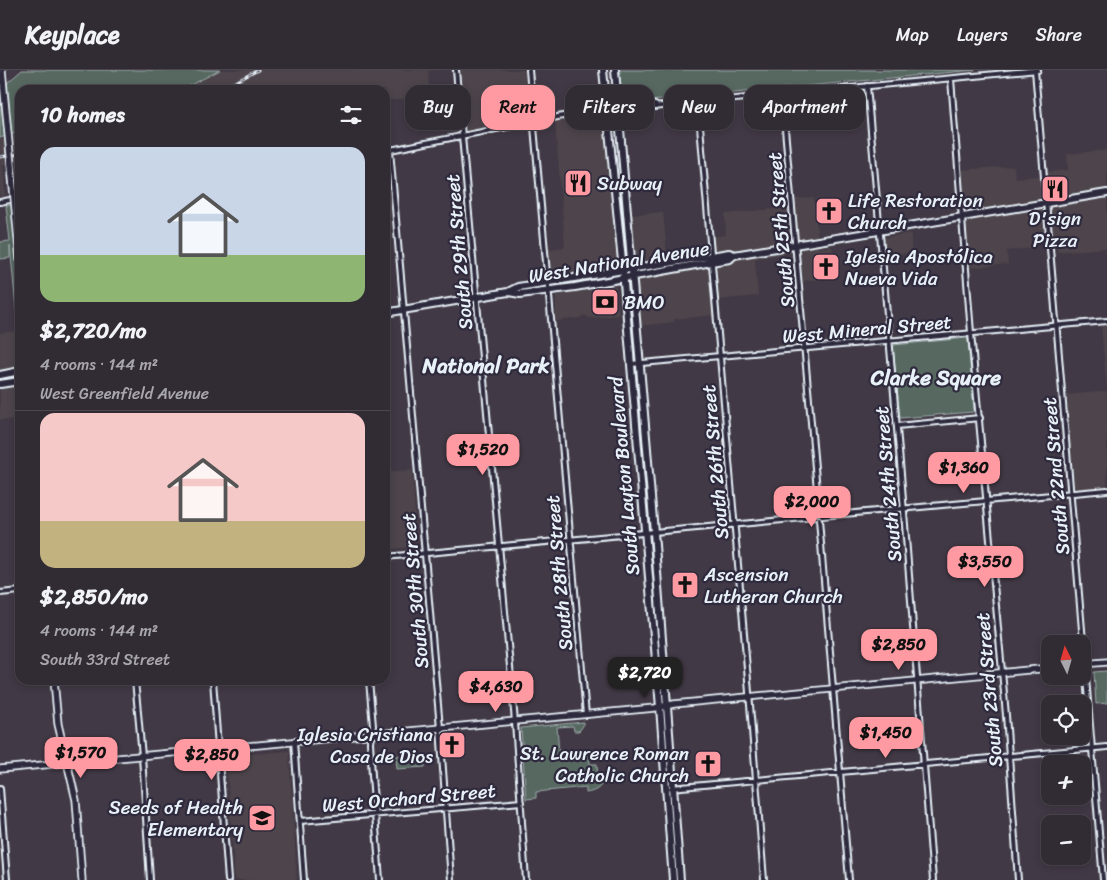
<!DOCTYPE html>
<html lang="en">
<head>
<meta charset="utf-8">
<style>
  :root { --surface:#312b34; --page:#3d3740; --text:#f1f3f6; --muted:#a8a7ac; --line:#4c474f; --accent:#ff9aa2 }
  body { margin:0; font-family:Sriracha,sans-serif; background:var(--page); color:var(--text); height:100vh; display:flex; flex-direction:column; font-size:19px; white-space:nowrap }
  * { box-sizing:border-box; margin:0 }
  p { font-size:16px; color:var(--muted) }
  .icon { flex:none; width:28px; height:28px; fill:none; stroke:currentColor; stroke-width:2; stroke-linecap:round; stroke-linejoin:round }
  .map { position:relative; flex:1; overflow:hidden }
  .panel { position:absolute; left:15px; top:15px; width:375px; height:600px; display:flex; flex-direction:column; background:var(--surface); border-radius:15px; box-shadow:0 2px 8px #0003,0 0 0 1px var(--line) }
  .panel>* { flex:none }
  .guide { position:absolute; left:405px; top:15px; width:475px; height:45px; display:flex; gap:10px }
  .needle { width:32px; rotate:355deg }
  .controls { position:absolute; left:1041px; top:565px; display:grid; gap:10px }
  .controls a { display:grid; place-items:center; width:50px; height:50px; border-radius:10px; background:var(--surface); box-shadow:0 2px 8px #0003,0 0 0 1px var(--line); font-size:25px }
  .price { position:absolute; translate:-50% -42px; padding:0 11px; border-radius:10px; background:var(--accent); color:#111; font-size:16px; line-height:32px; filter:drop-shadow(0 1px 2px #0008) }
  .price::after { content:''; position:absolute; left:50%; top:30px; width:15px; height:11px; margin-left:-8px; background:inherit; clip-path:polygon(0 0,100% 0,50% 100%) }
  .price.selected { background:#222; color:#fff }
  ul { padding:0; list-style:none }
  li { display:grid; align-content:center; gap:10px; height:265px; padding:0 25px }
  li+li { border-top:1px solid var(--line) }
  li span { display:grid; place-items:center; height:155px; border-radius:15px; color:#555 }
  li>.icon { margin-inline-start:auto }
  span .icon { width:90px; height:90px; fill:#fffc; stroke-width:1 }
  li b { font-size:21px }
  h2 { display:flex; justify-content:space-between; align-items:center; height:60px; padding:0 25px; font-size:21px }
  .chip { padding:0 18px; border-radius:15px; background:var(--surface); box-shadow:0 2px 8px #0003,0 0 0 1px var(--line); font-size:18px; line-height:45px }
  .chip.selected { background:var(--accent); color:#111 }
  header { display:flex; align-items:center; gap:30px; box-sizing:border-box; height:70px; padding:0 25px; background:var(--surface); border-bottom:1px solid var(--line) }
  header strong { font-size:24px }
  nav { display:flex; gap:28px; margin-inline-start:auto; font-size:18px }
  .map>svg:first-child { display:block }
  .built { fill:#4d444b }
  .green { fill:#566860; stroke:#9facac }
  .lines { fill:none; stroke-linecap:round; stroke-linejoin:round }
  .minor-casing { stroke:#e8f1f8; stroke-width:8 }
  .secondary-casing { stroke:#e8f1f8; stroke-width:9 }
  .primary-casing { stroke:#e8f1f8; stroke-width:10 }
  .minor { stroke:#2f2a3d; stroke-width:4 }
  .secondary { stroke:#2f2a3d; stroke-width:5.5 }
  .primary { stroke:#2f2a3d; stroke-width:6 }
  .rail-casing { stroke:#e8f1f8; stroke-width:3 }
  .rail { stroke:#2f2a3d; stroke-width:1; stroke-dasharray:4; stroke-linecap:butt }
  .secondary-bridge-casing { stroke:#e8f1f8; stroke-width:9; stroke-linecap:butt }
  .secondary-bridge { stroke:#2f2a3d; stroke-width:5.5 }
  .labels { text-anchor:middle; dominant-baseline:central; stroke-width:4.5; stroke-linejoin:round; paint-order:stroke }
  .poi-label { font-size:19px; fill:#e8f1f8; stroke:#2f2a3d; text-anchor:start }
  .street-label { font-size:19px; fill:#e8f1f8; stroke:#2f2a3d }
  .quarter-label { font-size:21px; font-weight:bold; fill:#e8f1f8; stroke:#2f2a3d }
</style>
</head>
<body>
<header>
<strong>Keyplace</strong>
<nav><a>Map</a><a>Layers</a><a>Share</a></nav>
</header>
<div class="map">
<svg width="1107" height="810" viewBox="0 0 1107 810">
  <rect width="100%" height="100%" fill="#413945"/>
  <filter id="ink" filterUnits="userSpaceOnUse"><feTurbulence type="fractalNoise" baseFrequency=".02" numOctaves="2"/><feDisplacementMap in="SourceGraphic" scale="10" xChannelSelector="R" yChannelSelector="G"/><feConvolveMatrix kernelMatrix="1 2 1 2 8 2 1 2 1" color-interpolation-filters="sRGB"/></filter>
  <g filter="url(#ink)">
    <path class="built" d="M 220,0 L 441,0 L 428,1 L 430,26 L 385,31 L 385,20 L 253,20 L 249,16 L 240,20 L 181,20 Z
      M 460,0 L 525,0 L 529,49 L 466,61 Z
      M 603,45 L 617,193 L 614,197 L 550,208 L 548,179 L 565,177 L 555,51 L 575,47 Z
      M 20,66 L 20,92 L 3,95 L 5,126 L 0,127 L 0,70 Z
      M 1107,80 L 1107,178 L 1057,182 L 1056,166 L 1031,168 L 1031,178 L 1007,181 L 1008,194 L 971,198 L 965,139 L 959,100 L 1014,96 L 1015,108 L 1047,105 L 1048,102 L 1068,100 L 1067,84 Z
      M 814,128 L 819,178 L 832,176 L 835,208 L 803,211 L 800,181 L 755,189 L 758,226 L 716,230 L 716,245 L 674,249 L 674,252 L 639,256 L 636,209 L 716,196 L 713,167 L 726,165 L 725,144 L 792,137 L 792,129 Z
      M 663,142 L 668,193 L 633,198 L 628,145 Z
      M 911,163 L 911,183 L 885,186 L 883,168 Z
      M 616,216 L 619,245 L 589,248 L 584,245 L 580,248 L 556,251 L 556,225 Z
      M 1107,254 L 1107,416 L 1077,419 L 1074,416 L 1067,325 L 1107,321 L 1101,256 Z
      M 18,258 L 20,258 L 20,349 L 0,350 L 0,263 L 18,261 Z
      M 412,400 L 417,476 L 385,480 L 385,402 Z
      M 289,681 L 297,810 L 235,810 L 226,686 Z"/>
    <path class="green" d="M 22,0 L 220,0 L 181,20 L 20,20 L 20,66 L 17,67 L 16,63 L 0,68 L 0,19 Z
      M 619,0 L 975,0 L 650,31 L 622,24 L 620,19 Z
      M 20,133 L 20,258 L 18,258 L 10,176 L 10,188 L 0,189 L 0,172 L 10,171 L 6,136 Z
      M 967,268 L 968,271 L 974,340 L 973,342 L 900,348 L 893,278 L 894,275 Z
      M 1107,601 L 1107,633 L 1096,634 L 1094,602 Z
      M 583,652 L 583,656 L 579,661 L 574,661 L 573,656 L 557,657 L 559,683 L 589,682 L 590,694 L 597,694 L 598,711 L 603,712 C 600,719 593,722 586,723 L 586,717 L 536,722 L 536,728 L 526,729 L 521,658 Z
      M 408,685 L 409,692 L 425,691 L 425,697 L 397,699 L 396,686 Z"/>
    <g class="lines">
      <defs>
        <path id="minor" d="M 456,0 L 515,652 L 526,810
          M 529,0 L 586,645
          M 1035,0 L 1103,810
          M 951,9 L 971,263 L 1006,645 L 1018,810
          M 867,16 L 901,404 L 933,810
          M 782,25 L 819,443
          M 698,33 L 748,610 L 764,810
          M 390,80 L 440,658 L 451,810
          M 385,81 L 568,45 L 1038,0
          M 0,132 L 20,128
          M 631,294 L 1107,251
          M 897,356 L 980,348
          M 822,446 L 1107,420
          M 819,450 L 849,810
          M 385,487 L 815,447
          M 0,523 L 20,521
          M 135,610 L 142,686 L 150,810
          M 213,610 L 228,810
          M 369,610 L 373,656 L 370,672 L 372,705 L 380,810
          M 294,671 L 304,810
          M 0,718 L 7,810
          M 671,718 L 1107,677
          M 300,751 L 521,732"/>
        <path id="secondary" d="M 1082,594 L 1107,592
          M 54,610 L 58,654 L 76,730 L 82,810
          M 0,699 L 655,638 L 674,634 L 1050,598"/>
        <path id="primary" d="M 603,0 L 623,201 L 660,637 L 673,810
          M 615,0 L 654,462 L 680,810
          M 617,22 L 629,28 L 655,36
          M 509,222 L 520,224 L 575,217 L 717,191 L 730,189 L 734,185
          M 385,243 L 508,222 L 518,217 L 717,185 L 729,183 L 734,185 L 1107,123
          M 0,305 L 20,301
          M 0,314 L 20,311"/>
      </defs>
      <use href="#minor" class="minor-casing"/>
      <use href="#secondary" class="secondary-casing"/>
      <use href="#primary" class="primary-casing"/>
      <use href="#minor" class="minor"/>
      <use href="#secondary" class="secondary"/>
      <use href="#primary" class="primary"/>
      <defs>
        <path id="rail" d="M 220,20 L 258,0
          M 0,87 L 20,84"/>
      </defs>
      <use href="#rail" class="rail-casing"/>
      <use href="#rail" class="rail"/>
      <defs>
        <path id="secondary-bridge" d="M 2,0 L 20,191"/>
      </defs>
      <use href="#secondary-bridge" class="secondary-bridge-casing"/>
      <use href="#secondary-bridge" class="secondary-bridge"/>
    </g>
  </g>
  <defs>
    <symbol id="restaurant-square" viewBox="-11 -11 22 22"><rect x="-9" y="-9" width="18" height="18" rx="4" fill="#ff9aa2" stroke="#2f2a3d"/><path d="M-5-6h1v4h1v-4h1v4h1v-4h1v5L-1.5 .5V6h-2V.5L-5-1ZM5-6V6H3V1.5H1.5Q1.5-4 5-6Z" fill="#111"/></symbol>
    <symbol id="church-square" viewBox="-11 -11 22 22"><rect x="-9" y="-9" width="18" height="18" rx="4" fill="#ff9aa2" stroke="#2f2a3d"/><path d="M-1.2-6h2.4v3.5h3.3v2.4h-3.3V6h-2.4V-.1h-3.3v-2.4h3.3Z" fill="#111"/></symbol>
    <symbol id="bank-square" viewBox="-11 -11 22 22"><rect x="-9" y="-9" width="18" height="18" rx="4" fill="#ff9aa2" stroke="#2f2a3d"/><path d="M-6-4H6V4H-6ZM0-2.3a2.3 2.3 0 1 0 0 4.6a2.3 2.3 0 1 0 0-4.6Z" fill="#111"/></symbol>
    <symbol id="school-square" viewBox="-11 -11 22 22"><rect x="-9" y="-9" width="18" height="18" rx="4" fill="#ff9aa2" stroke="#2f2a3d"/><path d="M0-5L7-2L0 1L-7-2ZM-4 1L0 2.5L4 1V4Q0 6-4 4Z" fill="#111"/></symbol>
  </defs>
  <g fill-rule="evenodd">
    <use href="#restaurant-square" x="562" y="97" width="32" height="32"/>
    <use href="#restaurant-square" x="1039" y="103" width="32" height="32"/>
    <use href="#church-square" x="813" y="125" width="32" height="32"/>
    <use href="#church-square" x="810" y="181" width="32" height="32"/>
    <use href="#bank-square" x="589" y="216" width="32" height="32"/>
    <use href="#church-square" x="669" y="499" width="32" height="32"/>
    <use href="#church-square" x="436" y="659" width="32" height="32"/>
    <use href="#church-square" x="692" y="678" width="32" height="32"/>
    <use href="#school-square" x="246" y="732" width="32" height="32"/>
  </g>
  <g class="labels">
    <g class="poi-label">
      <text x="597" y="113">Subway</text>
      <text x="848" y="130">Life Restoration<tspan x="848" dy="22">Church</tspan></text>
      <text x="1055" y="148" text-anchor="middle">D'sign<tspan x="1055" dy="22">Pizza</tspan></text>
      <text x="845" y="186">Iglesia Apostólica<tspan x="845" dy="22">Nueva Vida</tspan></text>
      <text x="624" y="232">BMO</text>
      <text x="704" y="504">Ascension<tspan x="704" dy="22">Lutheran Church</tspan></text>
      <text x="433" y="664" text-anchor="end">Iglesia Cristiana<tspan x="433" dy="22">Casa de Dios</tspan></text>
      <text x="689" y="683" text-anchor="end">St. Lawrence Roman<tspan x="689" dy="22">Catholic Church</tspan></text>
      <text x="243" y="737" text-anchor="end">Seeds of Health<tspan x="243" dy="22">Elementary</tspan></text>
    </g>
    <g class="street-label">
      <text transform="translate(781 160) rotate(-95)">South 25th Street</text>
      <text transform="translate(459 182) rotate(-95)">South 29th Street</text>
      <text transform="translate(619 192) rotate(-9)">West National Avenue</text>
      <text transform="translate(867 259) rotate(-5)">West Mineral Street</text>
      <text transform="translate(715 392) rotate(-95)">South 26th Street</text>
      <text transform="translate(624 406) rotate(-95)">South Layton Boulevard</text>
      <text transform="translate(1056 406) rotate(-95)">South 22nd Street</text>
      <text transform="translate(888 414) rotate(-95)">South 24th Street</text>
      <text transform="translate(559 503) rotate(-95)">South 28th Street</text>
      <text transform="translate(415 521) rotate(-95)">South 30th Street</text>
      <text transform="translate(989 620) rotate(-95)">South 23rd Street</text>
      <text transform="translate(409 728) rotate(-5)">West Orchard Street</text>
    </g>
    <g class="quarter-label">
      <text x="486" y="296">National Park</text>
      <text x="936" y="308">Clarke Square</text>
    </g>
  </g>
</svg>
<div class="controls">
<a><svg class="needle" viewBox="-14 -14 28 28"><path d="M0-13l5 13h-10z" fill="#e53935"/><path d="M0 13l5-13h-10z" fill="#a8a7ac"/></svg></a>
<a><svg class="icon" aria-label="locate" viewBox="0 0 24 24"><circle cx="12" cy="12" r="6"/><path d="M12 2v4M12 18v4M2 12h4M18 12h4"/></svg></a>
<a>+</a>
<a>−</a>
</div>
<b class="price" style="left:483px;top:406px">$1,520</b>
<b class="price" style="left:964px;top:424px">$1,360</b>
<b class="price" style="left:812px;top:458px">$2,000</b>
<b class="price" style="left:985px;top:518px">$3,550</b>
<b class="price" style="left:899px;top:601px">$2,850</b>
<b class="price selected" style="left:645px;top:629px">$2,720</b>
<b class="price" style="left:496px;top:643px">$4,630</b>
<b class="price" style="left:886px;top:689px">$1,450</b>
<b class="price" style="left:81px;top:709px">$1,570</b>
<b class="price" style="left:212px;top:711px">$2,850</b>
<div class="guide">
<a class="chip">Buy</a>
<a class="chip selected">Rent</a>
<a class="chip">Filters</a>
<a class="chip">New</a>
<a class="chip">Apartment</a>
</div>
<section class="panel">
<h2>10 homes<svg class="icon" aria-label="filters" viewBox="0 0 24 24"><path d="M4 7h16M4 17h16"/><circle cx="9" cy="7" r="2"/><circle cx="15" cy="17" r="2"/></svg></h2>
<ul>
<li><span style="background:linear-gradient(#c9d6e8 70%,#8fb573 0)"><svg class="icon" aria-label="home" viewBox="0 0 24 24"><path d="M3 11l9-7 9 7M6 9v11h12V9"/></svg></span><div><b>$2,720/mo</b><p>4 rooms · 144 m²</p><p>West Greenfield Avenue</p></div></li>
<li><span style="background:linear-gradient(#f6c9c9 70%,#c2b280 0)"><svg class="icon" aria-label="home" viewBox="0 0 24 24"><path d="M3 11l9-7 9 7M6 9v11h12V9"/></svg></span><div><b>$2,850/mo</b><p>4 rooms · 144 m²</p><p>South 33rd Street</p></div></li>
</ul>
</section>
</div>
</body>
</html>
